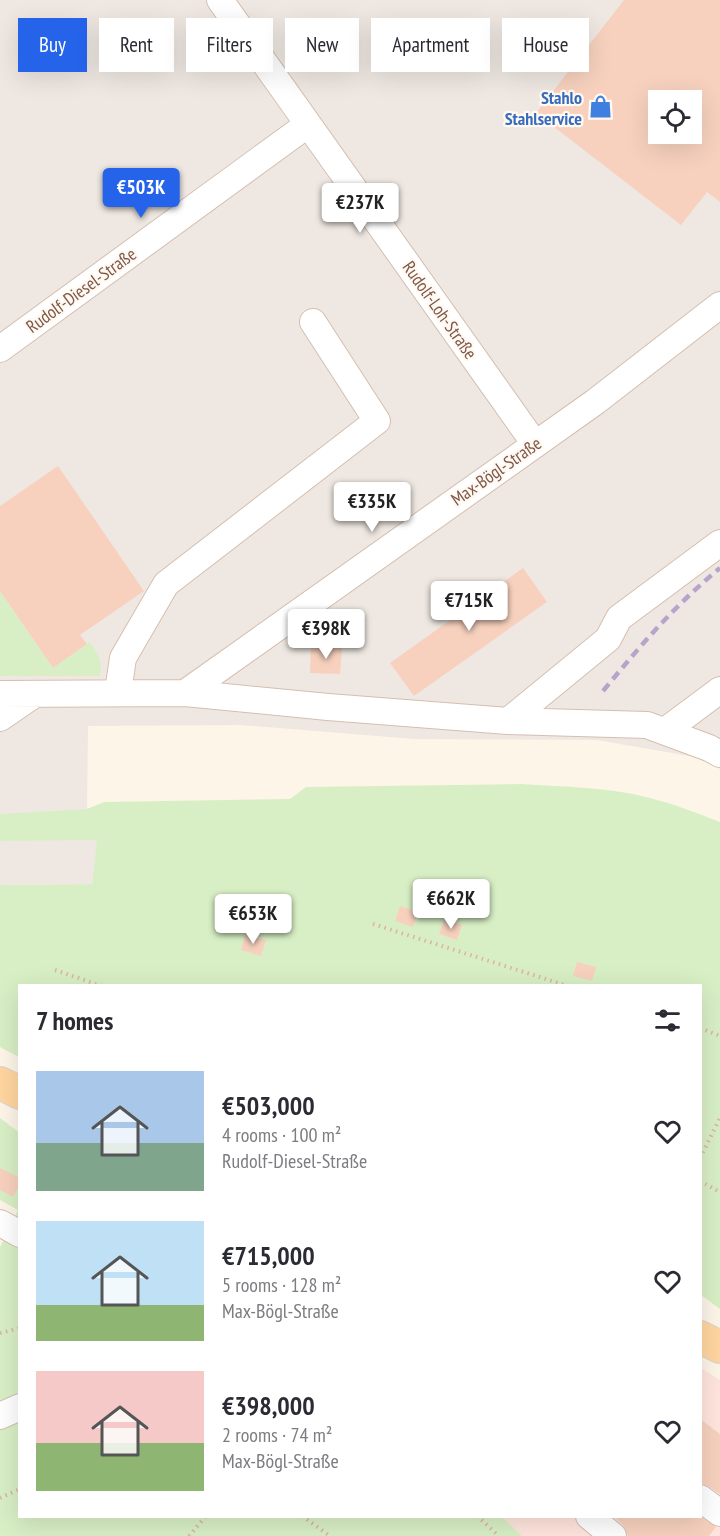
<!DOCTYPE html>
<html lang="en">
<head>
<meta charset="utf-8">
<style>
  :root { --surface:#fff; --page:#f7f7f7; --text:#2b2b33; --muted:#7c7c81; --accent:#2563eb }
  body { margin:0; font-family:"PT Sans Narrow",sans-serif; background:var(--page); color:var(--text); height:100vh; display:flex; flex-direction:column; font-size:22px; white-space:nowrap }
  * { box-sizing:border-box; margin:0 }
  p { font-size:20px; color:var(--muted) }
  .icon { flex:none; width:33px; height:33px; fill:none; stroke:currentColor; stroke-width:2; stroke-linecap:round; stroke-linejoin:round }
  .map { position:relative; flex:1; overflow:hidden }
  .panel { position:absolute; left:18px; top:984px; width:684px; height:534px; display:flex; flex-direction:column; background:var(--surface); border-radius:0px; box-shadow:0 6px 24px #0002 }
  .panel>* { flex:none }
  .hud { position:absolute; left:18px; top:18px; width:684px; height:54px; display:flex; gap:12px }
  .controls { position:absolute; left:648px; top:90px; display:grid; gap:12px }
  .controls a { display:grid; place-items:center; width:54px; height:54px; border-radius:0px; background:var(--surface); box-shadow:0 6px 24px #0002; font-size:30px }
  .price { position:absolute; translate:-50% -51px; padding:0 14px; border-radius:6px; background:#fff; color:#222; font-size:20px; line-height:39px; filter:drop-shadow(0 2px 3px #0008) }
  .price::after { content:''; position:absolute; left:50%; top:36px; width:18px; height:14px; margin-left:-9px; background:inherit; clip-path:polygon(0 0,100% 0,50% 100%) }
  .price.selected { background:var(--accent); color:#fff }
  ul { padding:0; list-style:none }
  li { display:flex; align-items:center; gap:18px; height:150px; padding:0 18px }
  li span { display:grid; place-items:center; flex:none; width:168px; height:120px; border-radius:0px; color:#555 }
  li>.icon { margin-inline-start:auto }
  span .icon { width:72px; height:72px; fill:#fffc; stroke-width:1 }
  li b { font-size:26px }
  h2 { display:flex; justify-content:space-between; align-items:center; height:72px; padding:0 18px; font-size:26px }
  .chip { padding:0 21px; border-radius:0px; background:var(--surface); box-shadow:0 6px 24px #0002; font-size:21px; line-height:54px }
  .chip.selected { background:var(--accent); color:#fff }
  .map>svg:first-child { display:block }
  .commercial { fill:#ffe5dd }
  .industrial { fill:#efe8e2; fill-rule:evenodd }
  .green { fill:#d8efc5 }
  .building { fill:#f7d1be; fill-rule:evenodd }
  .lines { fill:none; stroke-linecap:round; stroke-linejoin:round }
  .minor-casing { stroke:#d5beaf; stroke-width:28 }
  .major-casing { stroke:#ddd4d0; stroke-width:34 }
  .path { stroke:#ddb49f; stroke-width:4; stroke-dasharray:1.5 4.5; stroke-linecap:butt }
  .minor { stroke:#fff; stroke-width:26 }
  .major { stroke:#ffd6a0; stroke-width:32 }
  .rail { stroke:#b7a4cb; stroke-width:4.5; stroke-dasharray:9 6; stroke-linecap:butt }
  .labels { text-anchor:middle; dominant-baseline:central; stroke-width:4.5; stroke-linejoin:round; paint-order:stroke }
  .shop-label { font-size:18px; font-weight:bold; fill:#366cbe; stroke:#fff9f2; text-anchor:end }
  .street-label { font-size:18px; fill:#7d5849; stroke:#fff9f2 }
</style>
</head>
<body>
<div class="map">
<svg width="720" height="1536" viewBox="0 0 720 1536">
  <rect width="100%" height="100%" fill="#fef5e9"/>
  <path class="commercial" d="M 701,1368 L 720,1380 L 720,1536 L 522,1536 L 501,1517 L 700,1516 Z"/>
  <path class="industrial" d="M 0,0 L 720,0 L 720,769 L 695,757 L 597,740 L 414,739 L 241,725 L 88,726 L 87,809 L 98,840 L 92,884 L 0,885 ZM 658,100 L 692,100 L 692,134 L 658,134 Z"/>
  <path class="green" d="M 0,591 L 53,668 L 90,642 C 98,654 103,661 100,676 L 0,676 Z
    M 521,784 C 563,787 609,787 650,798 C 674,804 697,813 720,822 L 720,1309 L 701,1295 L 700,986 L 20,986 L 19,1057 L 0,1047 L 0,885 L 92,884 L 97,840 L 0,841 L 0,814 L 87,809 L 104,802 L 290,799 L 306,787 Z
    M 0,1118 L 20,1133 L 20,1516 L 501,1516 L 522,1536 L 0,1536 L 0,1247 L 18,1210 L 0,1200 Z"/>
  <path class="building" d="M 624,0 L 720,0 L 720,202 L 707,192 L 681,225 L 536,113 ZM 658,100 L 692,100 L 692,134 L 658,134 Z
    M 58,466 L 144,591 L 80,635 L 87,644 L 53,668 L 0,591 L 0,506 Z
    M 523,568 L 547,602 L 414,696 L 390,663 Z
    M 311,645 L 342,648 L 340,674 L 310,673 Z
    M 400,906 L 418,912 L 413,927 L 395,921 Z
    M 444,920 L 462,925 L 457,940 L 439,934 Z
    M 245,935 L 266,940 L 261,956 L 241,950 Z
    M 577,962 L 596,967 L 592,981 L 573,976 Z
    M 0,1168 L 20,1178 L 20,1185 L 13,1197 L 0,1190 Z
    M 700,1419 L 720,1434 L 720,1494 L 708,1486 L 700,1483 Z
    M 613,1516 L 700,1516 L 716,1527 L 709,1536 L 628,1536 L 623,1525 Z"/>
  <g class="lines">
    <defs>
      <path id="minor" d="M 220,0 L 535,444
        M 0,349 L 307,125
        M 118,692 L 123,658 L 166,584 L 377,421 L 313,322
        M 185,693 L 328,707 L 508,721 L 647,725 L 709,748 L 720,754
        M 0,694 L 185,693 L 595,402 L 720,305
        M 0,718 L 35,694
        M 508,721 L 608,639 L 619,618 L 720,543
        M 665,731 L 720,690
        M 0,1223 L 20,1234
        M 0,1416 L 20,1407
        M 700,1498 L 720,1513
        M 589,1516 L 613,1536"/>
      <path id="major" d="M 0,1083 L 20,1093
        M 700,1337 L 720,1347"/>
    </defs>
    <use href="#minor" class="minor-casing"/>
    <use href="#major" class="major-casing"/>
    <path class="path" d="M 373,924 L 568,986
      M 55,970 L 102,986
      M 700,1028 L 720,1036
      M 700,1158 L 720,1118
      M 700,1181 L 720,1192
      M 0,1333 L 20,1328
      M 0,1498 L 20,1489
      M 302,1516 L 330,1536
      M 477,1516 L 499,1536
      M 189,1536 L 206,1516"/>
    <use href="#minor" class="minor"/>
    <use href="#major" class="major"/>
    <path class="rail" d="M 603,691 C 641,645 673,607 720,568"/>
  </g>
  <defs>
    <symbol id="shop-bare" viewBox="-9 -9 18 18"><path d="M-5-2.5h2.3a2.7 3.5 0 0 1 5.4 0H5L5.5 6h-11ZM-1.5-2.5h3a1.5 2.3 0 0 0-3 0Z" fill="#3f7fe0" stroke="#fff9f2" stroke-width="2.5" paint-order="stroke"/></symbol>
  </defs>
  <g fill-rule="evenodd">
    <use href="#shop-bare" x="584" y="90" width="33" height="33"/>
  </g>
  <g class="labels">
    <g class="shop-label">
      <text x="582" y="97">Stahlo<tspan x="582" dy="21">Stahlservice</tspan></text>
    </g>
    <g class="street-label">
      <text transform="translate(81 290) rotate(-36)">Rudolf-Diesel-Straße</text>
      <text transform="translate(440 310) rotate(55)">Rudolf-Loh-Straße</text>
      <text transform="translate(496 471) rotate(-35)">Max-Bögl-Straße</text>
    </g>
  </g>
</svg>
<div class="controls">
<a><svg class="icon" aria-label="locate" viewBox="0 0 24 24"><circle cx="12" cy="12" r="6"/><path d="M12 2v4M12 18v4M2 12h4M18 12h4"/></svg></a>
</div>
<b class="price selected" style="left:141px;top:219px">€503K</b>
<b class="price" style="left:360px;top:234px">€237K</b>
<b class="price" style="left:372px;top:533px">€335K</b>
<b class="price" style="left:469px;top:632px">€715K</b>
<b class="price" style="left:326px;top:660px">€398K</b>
<b class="price" style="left:451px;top:930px">€662K</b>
<b class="price" style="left:253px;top:945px">€653K</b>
<div class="hud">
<a class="chip selected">Buy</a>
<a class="chip">Rent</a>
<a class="chip">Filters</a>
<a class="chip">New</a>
<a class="chip">Apartment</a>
<a class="chip">House</a>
</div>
<section class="panel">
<h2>7 homes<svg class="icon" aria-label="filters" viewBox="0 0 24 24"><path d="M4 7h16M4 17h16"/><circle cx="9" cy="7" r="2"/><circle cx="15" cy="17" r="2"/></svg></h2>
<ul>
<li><span style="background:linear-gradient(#a9c7e8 60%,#7fa58c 0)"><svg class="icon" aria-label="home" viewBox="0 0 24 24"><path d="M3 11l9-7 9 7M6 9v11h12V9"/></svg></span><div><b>€503,000</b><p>4 rooms · 100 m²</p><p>Rudolf-Diesel-Straße</p></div><svg class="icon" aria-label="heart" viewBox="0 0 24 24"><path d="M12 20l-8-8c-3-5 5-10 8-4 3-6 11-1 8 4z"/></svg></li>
<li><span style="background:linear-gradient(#bfe0f5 70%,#8fb573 0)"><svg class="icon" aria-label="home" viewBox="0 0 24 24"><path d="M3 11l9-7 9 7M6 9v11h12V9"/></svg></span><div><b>€715,000</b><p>5 rooms · 128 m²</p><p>Max-Bögl-Straße</p></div><svg class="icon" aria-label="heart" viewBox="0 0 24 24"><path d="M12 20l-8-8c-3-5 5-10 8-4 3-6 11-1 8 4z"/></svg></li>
<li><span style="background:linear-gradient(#f6c9c9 60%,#8fb573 0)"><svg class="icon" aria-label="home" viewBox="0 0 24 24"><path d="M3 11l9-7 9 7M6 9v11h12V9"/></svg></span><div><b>€398,000</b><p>2 rooms · 74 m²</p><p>Max-Bögl-Straße</p></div><svg class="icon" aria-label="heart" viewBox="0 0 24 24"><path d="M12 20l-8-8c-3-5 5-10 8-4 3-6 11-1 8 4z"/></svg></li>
</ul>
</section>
</div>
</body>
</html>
